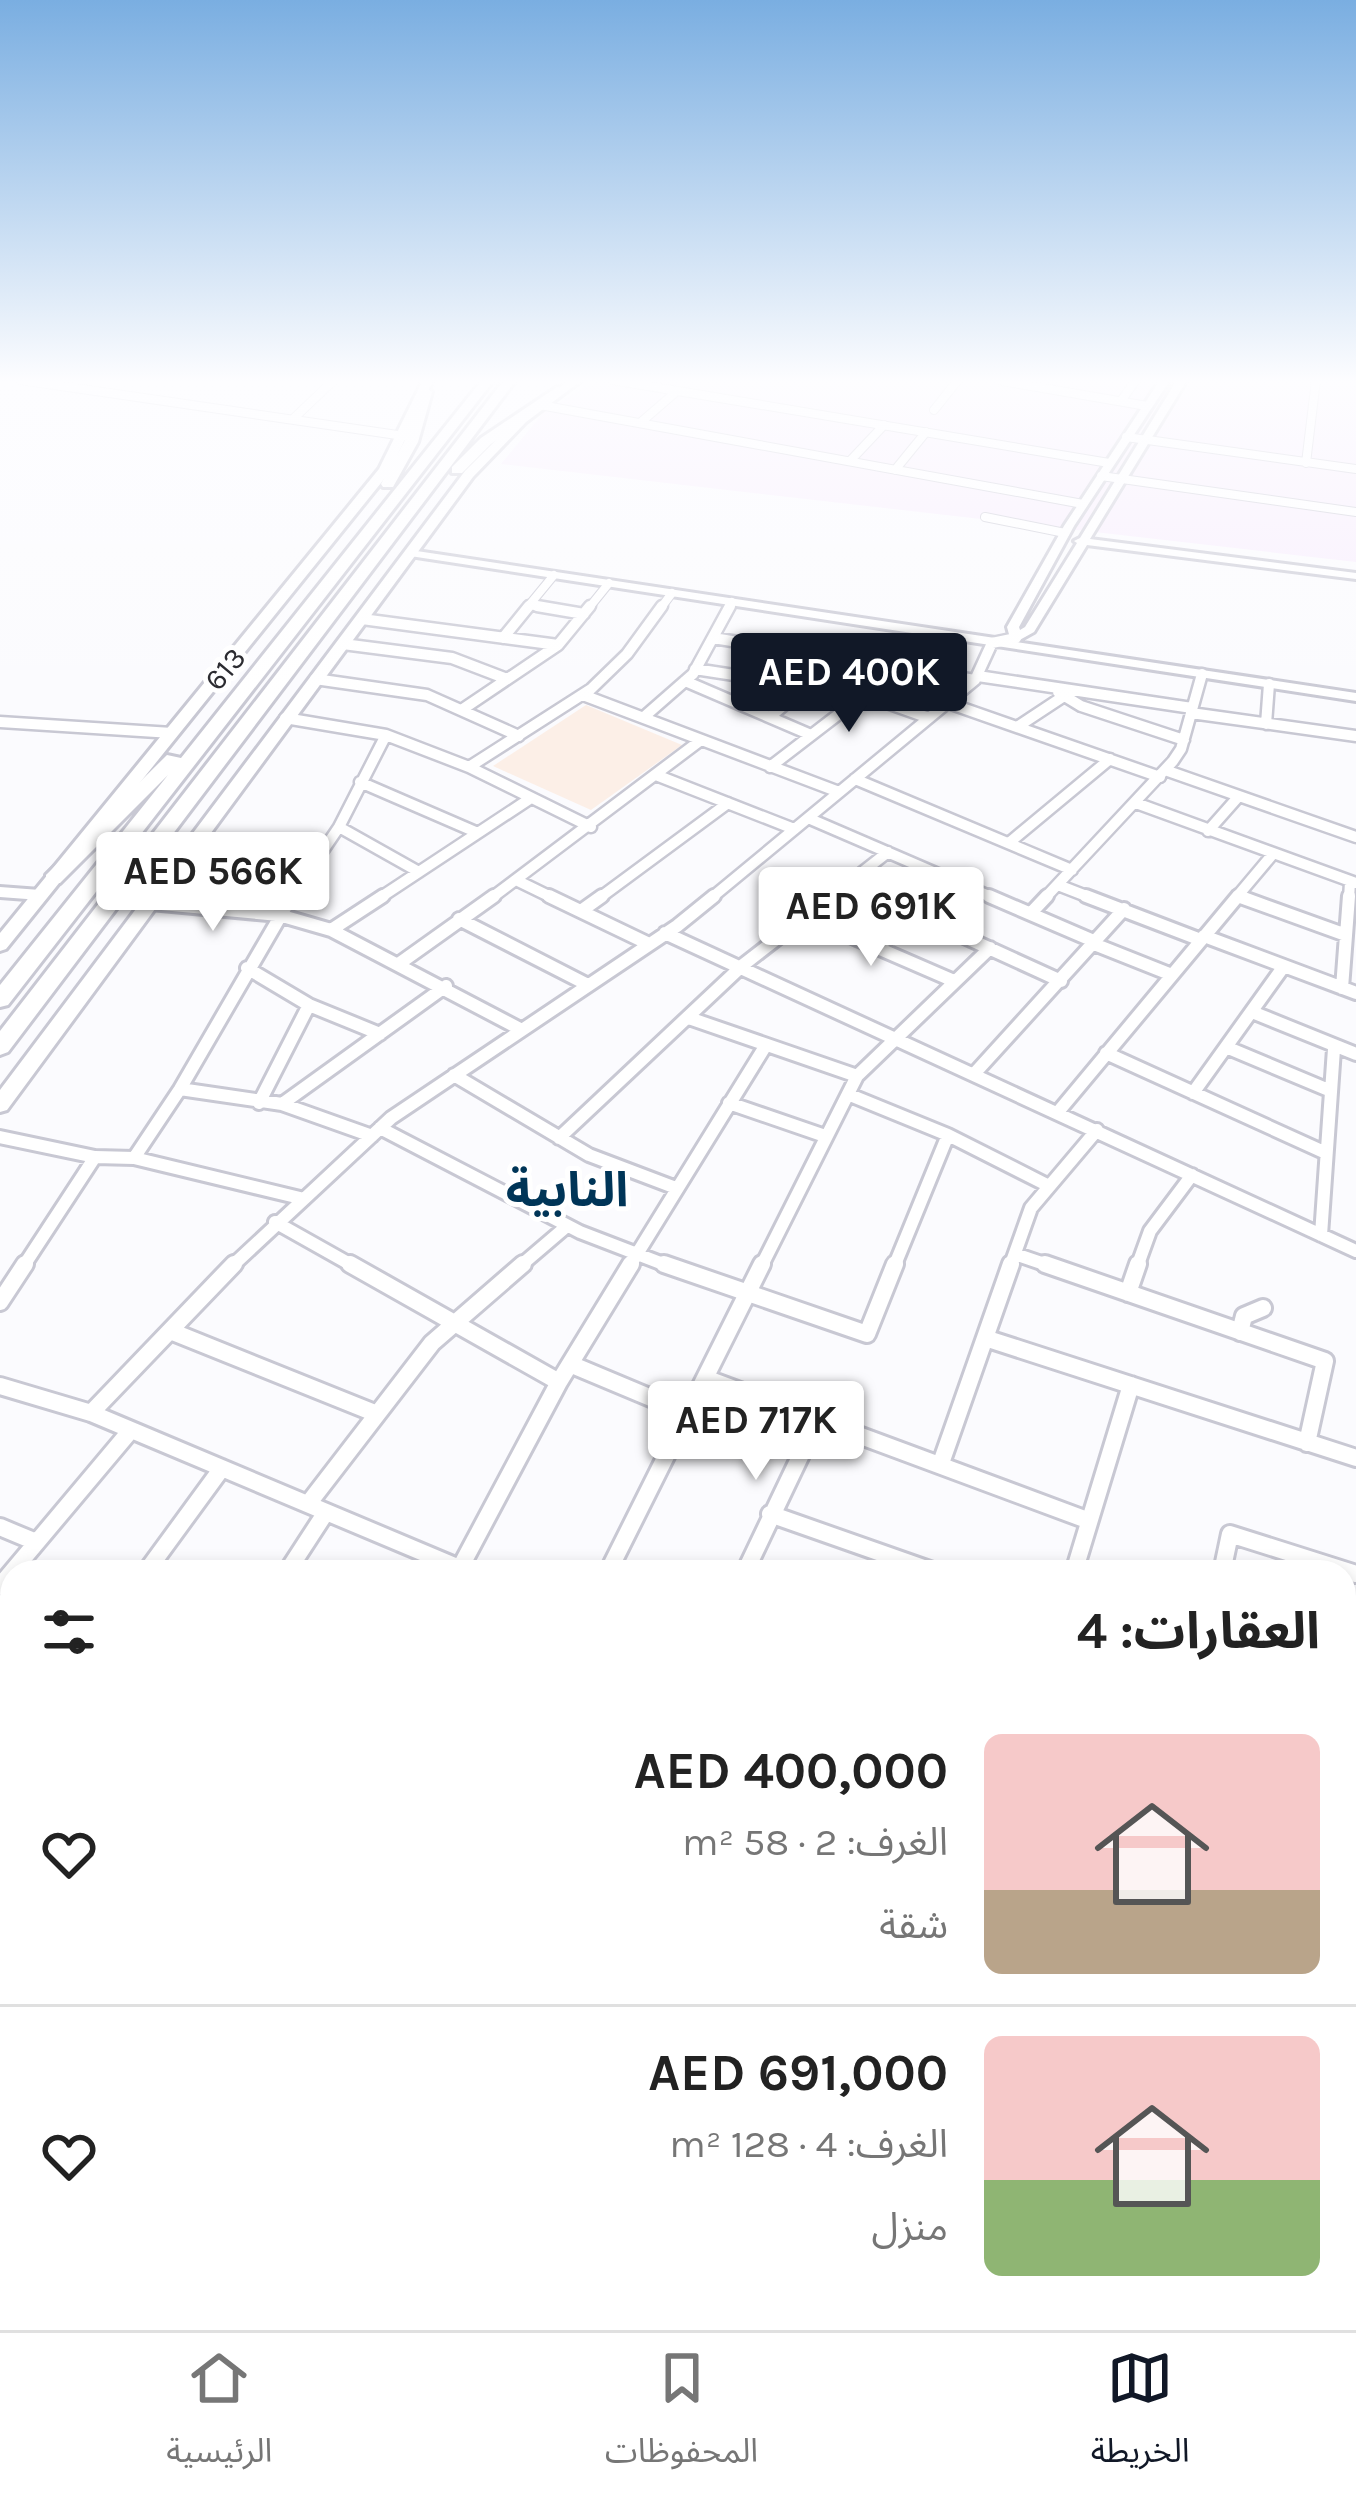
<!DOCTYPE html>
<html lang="ar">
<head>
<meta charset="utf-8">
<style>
  :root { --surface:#fff; --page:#f2f2f2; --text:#222; --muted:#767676; --line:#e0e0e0; --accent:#111827 }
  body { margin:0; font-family:Karla,"Noto Sans Arabic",sans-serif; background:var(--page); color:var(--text); direction:rtl; height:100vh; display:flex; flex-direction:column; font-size:45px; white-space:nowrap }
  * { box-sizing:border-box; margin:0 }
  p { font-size:39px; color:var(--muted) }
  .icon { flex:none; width:66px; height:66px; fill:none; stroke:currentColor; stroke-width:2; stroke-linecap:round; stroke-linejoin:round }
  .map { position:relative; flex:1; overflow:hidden; direction:ltr }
  .panel { position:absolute; left:0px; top:1560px; width:1356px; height:771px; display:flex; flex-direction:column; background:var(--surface); border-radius:36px 36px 0 0; box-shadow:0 6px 18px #0003; direction:rtl }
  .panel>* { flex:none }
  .price { position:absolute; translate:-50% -102px; padding:0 27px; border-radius:12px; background:#fff; color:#222; font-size:39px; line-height:78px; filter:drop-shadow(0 3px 6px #0008) }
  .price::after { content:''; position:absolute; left:50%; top:72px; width:36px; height:27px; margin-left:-18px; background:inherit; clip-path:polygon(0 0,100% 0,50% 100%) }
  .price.active { background:var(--accent); color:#fff }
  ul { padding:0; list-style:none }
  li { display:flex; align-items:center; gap:36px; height:300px; padding:0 36px }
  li+li { border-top:3px solid var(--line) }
  li span { display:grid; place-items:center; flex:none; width:336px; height:240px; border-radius:18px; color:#555 }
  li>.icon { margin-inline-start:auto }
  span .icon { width:144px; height:144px; fill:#fffc; stroke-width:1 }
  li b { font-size:51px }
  h2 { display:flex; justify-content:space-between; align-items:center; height:144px; padding:0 36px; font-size:51px }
  .tab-bar { display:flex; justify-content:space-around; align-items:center; height:168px; border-top:3px solid var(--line); background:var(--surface); font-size:33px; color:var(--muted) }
  .tab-bar a { display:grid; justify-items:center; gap:6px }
  .tab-bar .active { color:var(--accent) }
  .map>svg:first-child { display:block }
  .industrial { fill:#f8edfd }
  .education { fill:#fcefe7 }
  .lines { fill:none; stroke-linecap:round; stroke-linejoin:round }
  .street-far4-casing { stroke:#c8c8d3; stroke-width:10 }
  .street-far3-casing { stroke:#c8c8d3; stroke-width:15 }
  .street-far2-casing { stroke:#c8c8d3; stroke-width:18 }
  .street-far1-casing { stroke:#c8c8d3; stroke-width:22 }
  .street-casing { stroke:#c8c8d3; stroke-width:27 }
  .secondary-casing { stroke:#c8c8d3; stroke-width:6 }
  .primary-casing { stroke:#c8c8d3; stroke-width:6 }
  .highway-casing { stroke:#c8c8d3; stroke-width:6 }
  .street-far4 { stroke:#fff; stroke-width:8 }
  .street-far3 { stroke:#fff; stroke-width:10 }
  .street-far2 { stroke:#fff; stroke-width:12 }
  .street-far1 { stroke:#fff; stroke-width:16 }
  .street { stroke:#fff; stroke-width:21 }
  .secondary { fill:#fff; fill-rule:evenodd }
  .primary { fill:#fff; fill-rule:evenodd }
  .highway { fill:#fff; fill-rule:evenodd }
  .labels { text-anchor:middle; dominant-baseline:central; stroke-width:10; stroke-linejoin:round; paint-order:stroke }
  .far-street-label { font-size:30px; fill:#2c2c31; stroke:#fff }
  .district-label { font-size:48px; font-weight:bold; fill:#003557; stroke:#fff }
</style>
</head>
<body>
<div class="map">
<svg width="1356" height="2330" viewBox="0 0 1356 2330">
  <rect width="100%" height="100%" fill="#fbfbfe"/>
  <path class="industrial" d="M 597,380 L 1356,380 L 1356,562 L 501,464 L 544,412 Z"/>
  <path class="education" d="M 586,705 L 682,745 L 591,810 L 493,766 Z"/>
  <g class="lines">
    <defs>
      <path id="street-far4" d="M 20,380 L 404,436
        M 612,380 L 1109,463
        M 1002,381 L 1147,406
        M 1121,401 L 1136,380
        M 540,405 L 1083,504
        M 934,410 L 958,380
        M 293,419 L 334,380
        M 640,423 L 677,391
        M 1126,437 L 1356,469
        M 850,461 L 884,425
        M 1306,463 L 1316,380
        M 895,470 L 926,432
        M 1101,476 L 1356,512
        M 985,517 L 1065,533
        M 530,605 L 555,609
        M 526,609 L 554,575
        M 588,609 L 609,583
        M 660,609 L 672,593
        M 728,609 L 732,602"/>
      <path id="street-far3" d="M 537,606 L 584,614
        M 362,619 L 558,645
        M 503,638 L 529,606
        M 713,638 L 975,680
        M 343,644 L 452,658 L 507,679
        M 695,669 L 864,695 L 929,718
        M 978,676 L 1192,708
        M 315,679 L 427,695 L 519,736
        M 685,681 L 811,735
        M 1058,692 L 1081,706 L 1184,740
        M 583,695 L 839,792
        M 948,703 L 1160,777
        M 463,709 L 558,645 L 590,606
        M 1191,713 L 1356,736
        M 645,716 L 693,674 L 730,606
        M 770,717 L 807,686
        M 285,718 L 386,735 L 469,767 L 591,827
        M 0,722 L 172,733
        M 1266,724 L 1269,684
        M 1017,727 L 1064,696
        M 469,767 L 591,689 L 627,654 L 662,606
        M 770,767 L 900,667
        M 1165,770 L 1356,837
        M 656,775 L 794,829
        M 855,779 L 1072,870
        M 360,782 L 478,833
        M 1136,803 L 1356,883
        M 808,818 L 996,899
        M 339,827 L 419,872
        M 1208,831 L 1239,796
        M 1010,842 L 1110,759
        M 518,881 L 555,899
        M 1058,885 L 1094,899
        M 1238,896 L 1246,899
        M 290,899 L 339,827 L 386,735
        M 378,899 L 531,798
        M 490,899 L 701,740
        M 598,899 L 728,803
        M 710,899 L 975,680 L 992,643 L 1016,638
        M 828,899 L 888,852
        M 931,899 L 952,880
        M 1044,899 L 1173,761 L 1181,749 L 1202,674
        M 1235,899 L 1272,855
        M 1349,899 L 1350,882"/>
      <path id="street-far2" d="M 549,896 L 649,944
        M 989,896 L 1096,942
        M 1086,896 L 1201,940
        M 1238,896 L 1346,935
        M 151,903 L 279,915 L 331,930 L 522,1030
        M 581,911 L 602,896
        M 1031,913 L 1047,896
        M 914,914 L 1061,981
        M 806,917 L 954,981
        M 459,919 L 588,985
        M 331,930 L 383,896
        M 665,933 L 1356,1251
        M 1204,936 L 1356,993
        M 1094,944 L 1172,975
        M 879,946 L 934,896
        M 400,963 L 494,896
        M 247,968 L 309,1005 L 380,1034
        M 1342,988 L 1349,896
        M 1252,1012 L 1356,1054
        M 689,1018 L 857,1076
        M 1226,1047 L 1331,1091
        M 1106,1053 L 1326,1153
        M 974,1074 L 1124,909
        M 454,1075 L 589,1155 L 676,1188
        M 180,1089 L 282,1104 L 372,1136
        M 1193,1093 L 1284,966
        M 850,1095 L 948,1135 L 1049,1186
        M 259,1103 L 309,1005
        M 729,1103 L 825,1136
        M 282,1104 L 446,986
        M 1058,1112 L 1238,896
        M 380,1128 L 580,1232 L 671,1267
        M 0,1137 L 95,1157 L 134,1158 L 300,1198
        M 559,1138 L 743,965 L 832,896
        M 134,1158 L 180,1089 L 292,896
        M 275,1222 L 355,1267
        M 1321,1235 L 1334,1049
        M 1015,1254 L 1053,1267
        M 23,1267 L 95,1157
        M 231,1267 L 391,1118 L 677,926 L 714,896
        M 519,1267 L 567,1226
        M 629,1267 L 766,1045
        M 761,1267 L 857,1076 L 990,948
        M 894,1267 L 948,1135
        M 1010,1267 L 1031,1208 L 1097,1130
        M 1137,1267 L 1150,1231 L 1192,1175"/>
      <path id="street-far1" d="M 350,1264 L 559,1382
        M 664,1264 L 867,1334 L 895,1264
        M 1045,1264 L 1325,1361 L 1307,1443
        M 1128,1293 L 1138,1264
        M 0,1302 L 25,1264
        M 173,1332 L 377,1414
        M 1240,1332 L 1244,1316 L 1263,1308
        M 985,1338 L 1356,1458
        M 570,1364 L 687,1413
        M 705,1378 L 1087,1520
        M 0,1386 L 91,1413 L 469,1572
        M 91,1413 L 234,1264
        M 941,1463 L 1011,1264
        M 308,1504 L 432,1343 L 523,1264
        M 770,1514 L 935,1572
        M 0,1527 L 36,1542
        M 460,1568 L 559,1382 L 631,1264
        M 146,1572 L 222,1468
        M 287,1572 L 326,1512
        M 608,1572 L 762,1264
        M 745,1572 L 818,1419
        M 1074,1572 L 1131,1385
        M 1222,1572 L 1230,1534 L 1356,1574
        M 0,1586 L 131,1430"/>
      <path id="street" d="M 0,1773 L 12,1756
        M 0,1918 L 12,1924
        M 1344,1936 L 1356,1941
        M 0,2030 L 12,2012
        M 1344,2114 L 1356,2119
        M 0,2133 L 12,2140
        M 462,2319 L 482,2330
        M 927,2319 L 950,2330
        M 219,2330 L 225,2319
        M 727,2330 L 731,2319
        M 1235,2330 L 1236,2319"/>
      <path id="secondary" d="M 1160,380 L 1170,380 L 1074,526 L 1019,627 L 1020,630 L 1025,627 L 1077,543 L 1074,541 L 1080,538 L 1177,380 L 1187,380 L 1090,539 L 1356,573 L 1356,579 L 1087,545 L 1034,632 L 1016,642 L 1356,693 L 1356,701 L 410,556 L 404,553 L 410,550 L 1015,641 L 1010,638 L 1007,627 L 1064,526 Z
        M 0,887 L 40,890 L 48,895 L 40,900 L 0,897 Z"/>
      <path id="primary" d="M 423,380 L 433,380 L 389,473 L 6,949 L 0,951 L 0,933 L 379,469 Z
        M 570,380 L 582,380 L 526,422 L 473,477 L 7,1110 L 0,1112 L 0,1090 L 465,471 L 518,418 Z"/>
      <path id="highway" d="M 482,380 L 494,380 L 8,1005 L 0,1007 L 0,985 L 168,775 L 60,883 L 46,883 L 46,875 L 167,755 L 181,758 Z
        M 504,380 L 516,380 L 8,1052 L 0,1055 L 0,1031 Z
        M 557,387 L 567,390 L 491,444 L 462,473 L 452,473 L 452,467 L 481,438 Z
        M 426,388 L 432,392 L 418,442 L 393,487 L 383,487 L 381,484 L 404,442 L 420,392 Z"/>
    </defs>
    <use href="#street-far4" class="street-far4-casing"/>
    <use href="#street-far3" class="street-far3-casing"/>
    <use href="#street-far2" class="street-far2-casing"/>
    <use href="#street-far1" class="street-far1-casing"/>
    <use href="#street" class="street-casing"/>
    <use href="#secondary" class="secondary-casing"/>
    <use href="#primary" class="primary-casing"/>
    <use href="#highway" class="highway-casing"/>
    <use href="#street-far4" class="street-far4"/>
    <use href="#street-far3" class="street-far3"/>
    <use href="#street-far2" class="street-far2"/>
    <use href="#street-far1" class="street-far1"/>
    <use href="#street" class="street"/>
    <use href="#secondary" class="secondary"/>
    <use href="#primary" class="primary"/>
    <use href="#highway" class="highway"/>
  </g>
  <linearGradient id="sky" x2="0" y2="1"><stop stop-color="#7aaee1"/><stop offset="0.54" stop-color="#fdfdff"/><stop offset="1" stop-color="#fdfdff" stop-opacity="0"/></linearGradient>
  <rect width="1356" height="706" fill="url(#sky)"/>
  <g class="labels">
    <g class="far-street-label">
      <text transform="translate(225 669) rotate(-50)">613</text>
    </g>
    <g class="district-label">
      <text x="567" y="1190">النابية</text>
    </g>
  </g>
</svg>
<b class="price active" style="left:849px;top:735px">AED 400K</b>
<b class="price" style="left:213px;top:934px">AED 566K</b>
<b class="price" style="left:871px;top:969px">AED 691K</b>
<b class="price" style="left:756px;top:1483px">AED 717K</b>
<section class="panel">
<h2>العقارات: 4<svg class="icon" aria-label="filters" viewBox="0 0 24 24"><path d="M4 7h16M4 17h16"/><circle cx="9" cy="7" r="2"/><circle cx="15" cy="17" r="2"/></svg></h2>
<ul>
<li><span style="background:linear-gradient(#f6c9c9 65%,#b9a48a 0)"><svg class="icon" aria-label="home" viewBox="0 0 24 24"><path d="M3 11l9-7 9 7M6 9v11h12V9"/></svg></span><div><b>AED 400,000</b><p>الغرف: 2 · 58 m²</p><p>شقة</p></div><svg class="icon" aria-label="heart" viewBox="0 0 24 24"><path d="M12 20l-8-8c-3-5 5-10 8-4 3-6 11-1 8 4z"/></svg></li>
<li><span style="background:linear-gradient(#f6c9c9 60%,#8fb573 0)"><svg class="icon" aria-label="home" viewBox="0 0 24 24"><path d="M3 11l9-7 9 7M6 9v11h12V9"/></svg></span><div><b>AED 691,000</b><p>الغرف: 4 · 128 m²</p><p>منزل</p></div><svg class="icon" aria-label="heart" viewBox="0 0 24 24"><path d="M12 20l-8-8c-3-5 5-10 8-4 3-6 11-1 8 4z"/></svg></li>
</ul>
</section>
</div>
<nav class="tab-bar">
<a class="active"><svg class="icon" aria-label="map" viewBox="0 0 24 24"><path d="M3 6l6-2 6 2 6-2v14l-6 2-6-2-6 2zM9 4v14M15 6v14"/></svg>الخريطة</a>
<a><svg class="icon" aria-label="saved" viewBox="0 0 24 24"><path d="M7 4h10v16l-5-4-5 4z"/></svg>المحفوظات</a>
<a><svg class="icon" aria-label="home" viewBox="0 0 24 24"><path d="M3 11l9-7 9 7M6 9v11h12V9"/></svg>الرئيسية</a>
</nav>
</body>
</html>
